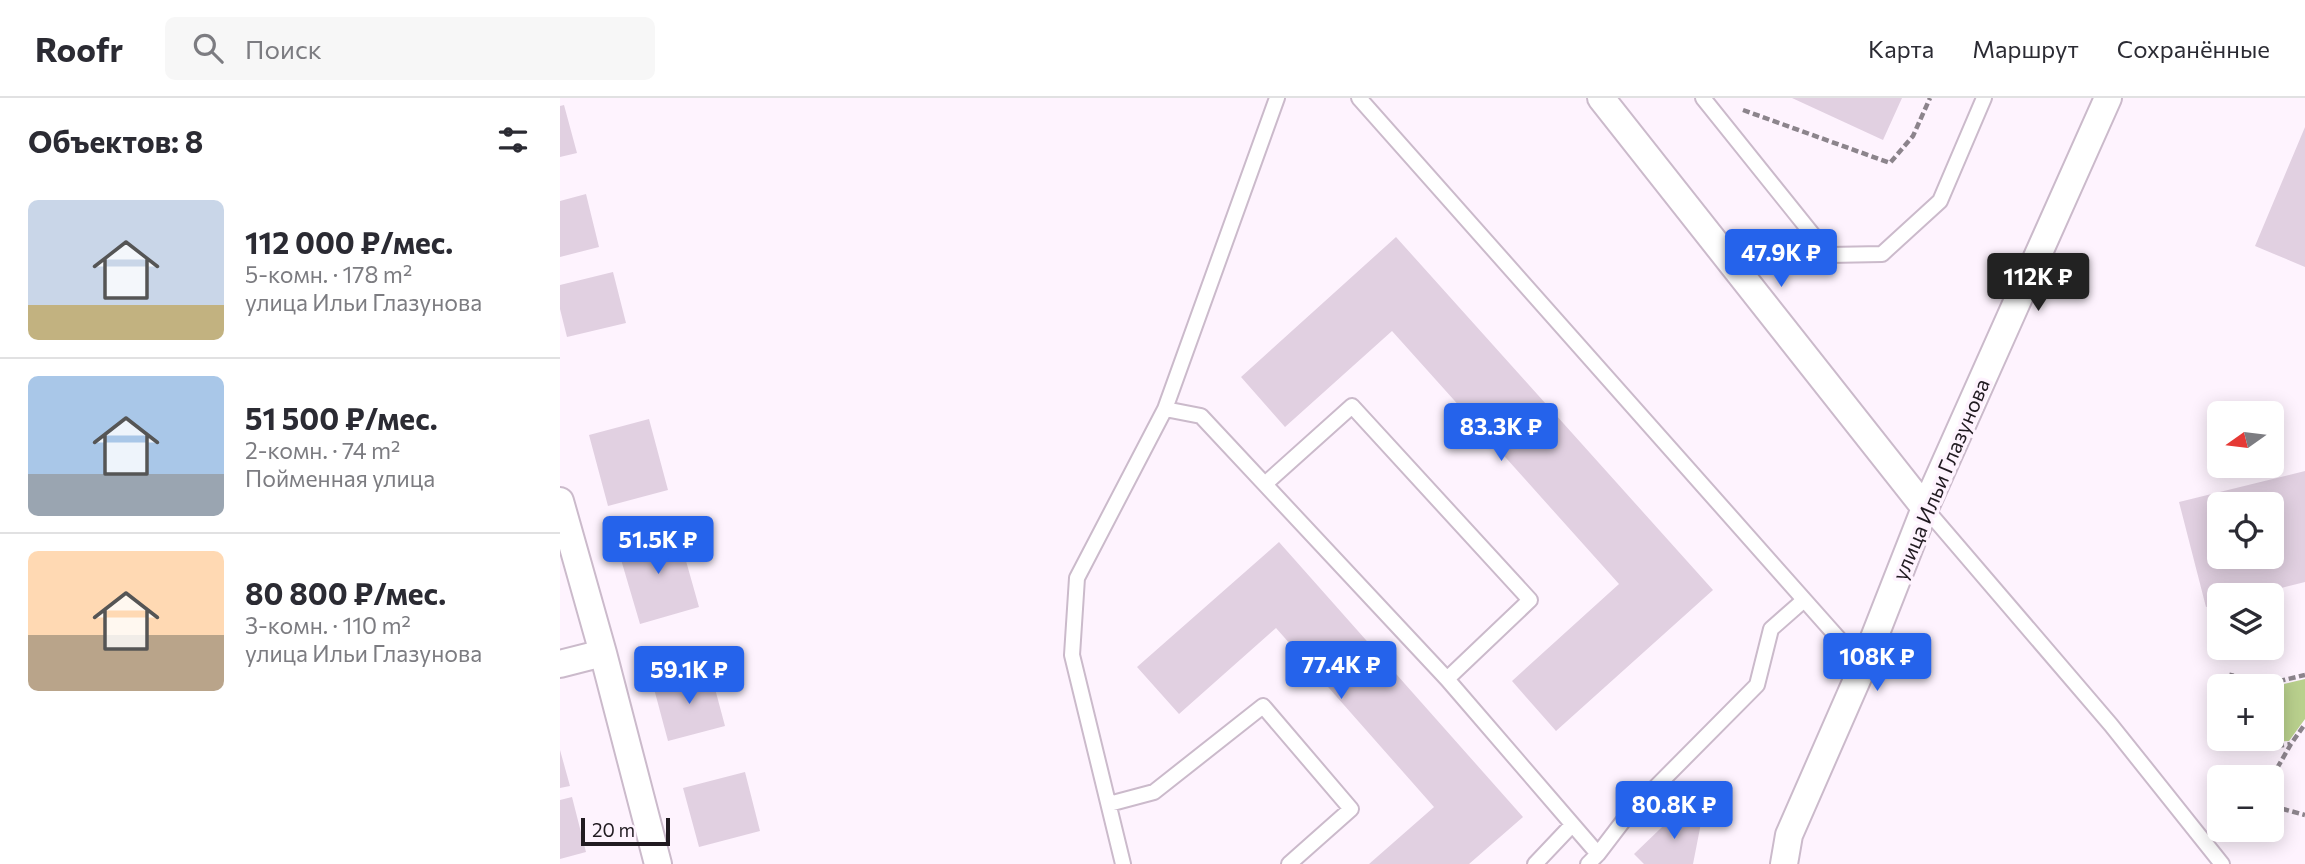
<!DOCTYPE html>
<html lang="ru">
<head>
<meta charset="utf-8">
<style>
  :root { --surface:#fff; --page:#f7f7f7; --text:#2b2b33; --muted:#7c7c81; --line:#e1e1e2; --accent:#2563eb }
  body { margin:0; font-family:Commissioner,sans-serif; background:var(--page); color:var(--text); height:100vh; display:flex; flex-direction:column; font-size:26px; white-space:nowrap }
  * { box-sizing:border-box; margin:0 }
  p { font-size:23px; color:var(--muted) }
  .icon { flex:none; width:38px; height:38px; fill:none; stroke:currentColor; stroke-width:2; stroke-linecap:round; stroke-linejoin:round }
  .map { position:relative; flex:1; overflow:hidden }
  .sheet { display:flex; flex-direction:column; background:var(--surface); width:560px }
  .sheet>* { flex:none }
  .needle { width:46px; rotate:256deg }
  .fabs { position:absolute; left:1647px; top:303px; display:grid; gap:14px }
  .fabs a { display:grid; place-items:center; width:77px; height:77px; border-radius:10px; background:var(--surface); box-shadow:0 4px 18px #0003; font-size:35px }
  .scale { position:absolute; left:21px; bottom:18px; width:89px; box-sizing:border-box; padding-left:7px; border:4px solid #211b21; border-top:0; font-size:19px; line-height:24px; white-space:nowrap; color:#211b21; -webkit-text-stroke:5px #fef3fe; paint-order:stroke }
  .price { position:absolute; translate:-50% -60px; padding:0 16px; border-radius:7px; background:var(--accent); color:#fff; font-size:23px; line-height:46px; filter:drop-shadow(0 2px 4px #0008) }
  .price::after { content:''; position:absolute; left:50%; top:42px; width:21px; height:16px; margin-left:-10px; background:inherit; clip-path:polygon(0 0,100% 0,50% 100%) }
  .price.active { background:#222; color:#fff }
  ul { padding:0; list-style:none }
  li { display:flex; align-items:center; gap:21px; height:175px; padding:0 28px }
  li+li { border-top:2px solid var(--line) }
  li span { display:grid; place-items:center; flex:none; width:196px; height:140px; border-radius:10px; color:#555 }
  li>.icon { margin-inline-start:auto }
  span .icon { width:84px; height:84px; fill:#fffc; stroke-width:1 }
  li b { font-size:30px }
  h2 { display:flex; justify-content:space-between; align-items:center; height:84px; padding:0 28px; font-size:30px }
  header { display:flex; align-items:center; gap:42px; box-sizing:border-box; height:98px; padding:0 35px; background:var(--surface); border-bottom:2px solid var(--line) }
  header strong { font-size:33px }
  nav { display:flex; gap:38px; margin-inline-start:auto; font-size:24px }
  .search { width:490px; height:63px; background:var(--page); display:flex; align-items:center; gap:18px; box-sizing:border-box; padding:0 24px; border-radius:10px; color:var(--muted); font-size:26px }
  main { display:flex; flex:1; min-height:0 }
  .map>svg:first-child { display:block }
  .green { fill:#b9d08d }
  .building { fill:#e1d0e1; fill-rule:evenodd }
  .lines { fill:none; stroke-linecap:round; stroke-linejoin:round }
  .service-casing { stroke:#cbbacb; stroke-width:18 }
  .minor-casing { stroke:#cbbacb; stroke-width:30 }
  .path { stroke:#8c848c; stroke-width:4.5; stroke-dasharray:7 3.5; stroke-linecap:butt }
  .service { stroke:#fff; stroke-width:14 }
  .minor { stroke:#fff; stroke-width:26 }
  .labels { text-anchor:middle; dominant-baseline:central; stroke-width:7; stroke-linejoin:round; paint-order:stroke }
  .street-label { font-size:21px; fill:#211b21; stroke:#fef3fe }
</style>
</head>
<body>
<header>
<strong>Roofr</strong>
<div class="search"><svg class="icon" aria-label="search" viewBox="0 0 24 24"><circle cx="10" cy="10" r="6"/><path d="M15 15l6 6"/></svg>Поиск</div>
<nav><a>Карта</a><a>Маршрут</a><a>Сохранённые</a></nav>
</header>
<main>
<section class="sheet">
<h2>Объектов: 8<svg class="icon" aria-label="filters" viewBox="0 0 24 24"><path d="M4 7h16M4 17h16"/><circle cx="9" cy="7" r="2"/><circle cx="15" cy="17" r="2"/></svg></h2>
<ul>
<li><span style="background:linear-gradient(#c9d6e8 75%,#c2b280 0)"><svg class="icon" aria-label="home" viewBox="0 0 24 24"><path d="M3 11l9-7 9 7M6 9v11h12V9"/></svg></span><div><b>112 000 ₽/мес.</b><p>5-комн. · 178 m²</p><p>улица Ильи Глазунова</p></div></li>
<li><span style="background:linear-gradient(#a9c7e8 70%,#9aa5b1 0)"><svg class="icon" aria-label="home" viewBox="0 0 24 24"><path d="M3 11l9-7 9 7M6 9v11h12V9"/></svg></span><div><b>51 500 ₽/мес.</b><p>2-комн. · 74 m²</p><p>Пойменная улица</p></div></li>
<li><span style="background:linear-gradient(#ffd9b3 60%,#b9a48a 0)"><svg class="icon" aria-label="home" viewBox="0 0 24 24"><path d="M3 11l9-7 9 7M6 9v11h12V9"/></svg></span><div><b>80 800 ₽/мес.</b><p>3-комн. · 110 m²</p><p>улица Ильи Глазунова</p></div></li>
</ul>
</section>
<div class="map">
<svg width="1745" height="766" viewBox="0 0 1745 766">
  <rect width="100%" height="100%" fill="#fef3fe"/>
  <path class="green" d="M 1745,581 L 1745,621 L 1729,643 L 1712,644 L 1696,641 L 1712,640 L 1712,589 Z"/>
  <path class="building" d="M 1232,0 L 1342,0 L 1323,42 Z
    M 4,7 L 17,55 L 0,59 L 0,8 Z
    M 1745,29 L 1745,169 L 1695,148 Z
    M 26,96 L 39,149 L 0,159 L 0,103 Z
    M 836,139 L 1153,492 L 996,633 L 952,583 L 1059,486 L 832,233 L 725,329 L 681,279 Z
    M 53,174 L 66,225 L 7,239 L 0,211 L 0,187 Z
    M 89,321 L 108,392 L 48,408 L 29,337 Z
    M 1745,373 L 1745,484 L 1694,497 L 1659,497 L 1659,506 L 1646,509 L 1619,404 ZM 1659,406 L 1712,406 L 1712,458 L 1659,458 Z
    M 117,431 L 139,509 L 80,526 L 57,448 Z
    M 719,444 L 963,719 L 909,766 L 809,766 L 874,709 L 716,530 L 619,616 L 577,569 Z
    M 150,572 L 165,628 L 108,643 L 93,587 Z
    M 0,652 L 10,688 L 0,690 Z
    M 185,674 L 200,733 L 139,749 L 123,690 Z
    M 12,699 L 26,754 L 0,761 L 0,702 Z
    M 1126,706 L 1142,720 L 1133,766 L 1084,766 L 1074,756 Z"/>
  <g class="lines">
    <defs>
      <path id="service" d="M 799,0 L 1303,568
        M 1143,0 L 1269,157 L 1322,156 L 1380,103 L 1424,0
        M 605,311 L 641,318 L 887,581 L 1038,756
        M 705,386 L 792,308 L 970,502 L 887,581
        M 1365,410 L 1551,627 L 1662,766
        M 549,706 L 594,694 L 703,608 L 791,711 L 729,766
        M 563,766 L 512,557 L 517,480 L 605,311 L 717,0
        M 975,766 L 1011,728
        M 1028,766 L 1038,756 L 1067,718 L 1197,587 L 1211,531 L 1244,502"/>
      <path id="minor" d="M 1041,0 L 1365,410
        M 0,403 L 43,555 L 98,766
        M 0,566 L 43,555
        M 1224,766 L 1229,737 L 1303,568 L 1365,410 L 1548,0"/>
    </defs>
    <use href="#service" class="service-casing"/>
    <use href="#minor" class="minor-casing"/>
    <path class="path" d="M 1183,12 L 1330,65 L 1353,38 L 1370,0
      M 1669,588 L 1672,575
      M 1698,588 L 1745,577
      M 1687,640 C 1702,648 1714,649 1730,646
      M 1712,679 L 1731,646 L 1745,626
      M 1712,708 L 1745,717"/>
    <use href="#service" class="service"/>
    <use href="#minor" class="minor"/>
  </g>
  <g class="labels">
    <g class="street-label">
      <text transform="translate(1380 381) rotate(-67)">улица Ильи Глазунова</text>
    </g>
  </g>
</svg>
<div class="fabs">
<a><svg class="needle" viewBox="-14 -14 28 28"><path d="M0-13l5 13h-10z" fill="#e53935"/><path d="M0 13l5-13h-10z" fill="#7c7c81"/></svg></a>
<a><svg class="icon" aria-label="locate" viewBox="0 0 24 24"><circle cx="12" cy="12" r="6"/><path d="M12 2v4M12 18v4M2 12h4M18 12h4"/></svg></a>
<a><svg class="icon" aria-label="layers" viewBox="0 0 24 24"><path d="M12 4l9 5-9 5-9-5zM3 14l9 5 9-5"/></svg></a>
<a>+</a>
<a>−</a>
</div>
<div class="scale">20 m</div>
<b class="price" style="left:1221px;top:191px">47.9K ₽</b>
<b class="price active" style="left:1478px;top:215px">112K ₽</b>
<b class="price" style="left:941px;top:365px">83.3K ₽</b>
<b class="price" style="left:98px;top:478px">51.5K ₽</b>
<b class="price" style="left:1317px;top:595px">108K ₽</b>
<b class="price" style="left:781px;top:603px">77.4K ₽</b>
<b class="price" style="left:129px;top:608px">59.1K ₽</b>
<b class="price" style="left:1114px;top:743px">80.8K ₽</b>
</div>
</main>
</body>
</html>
